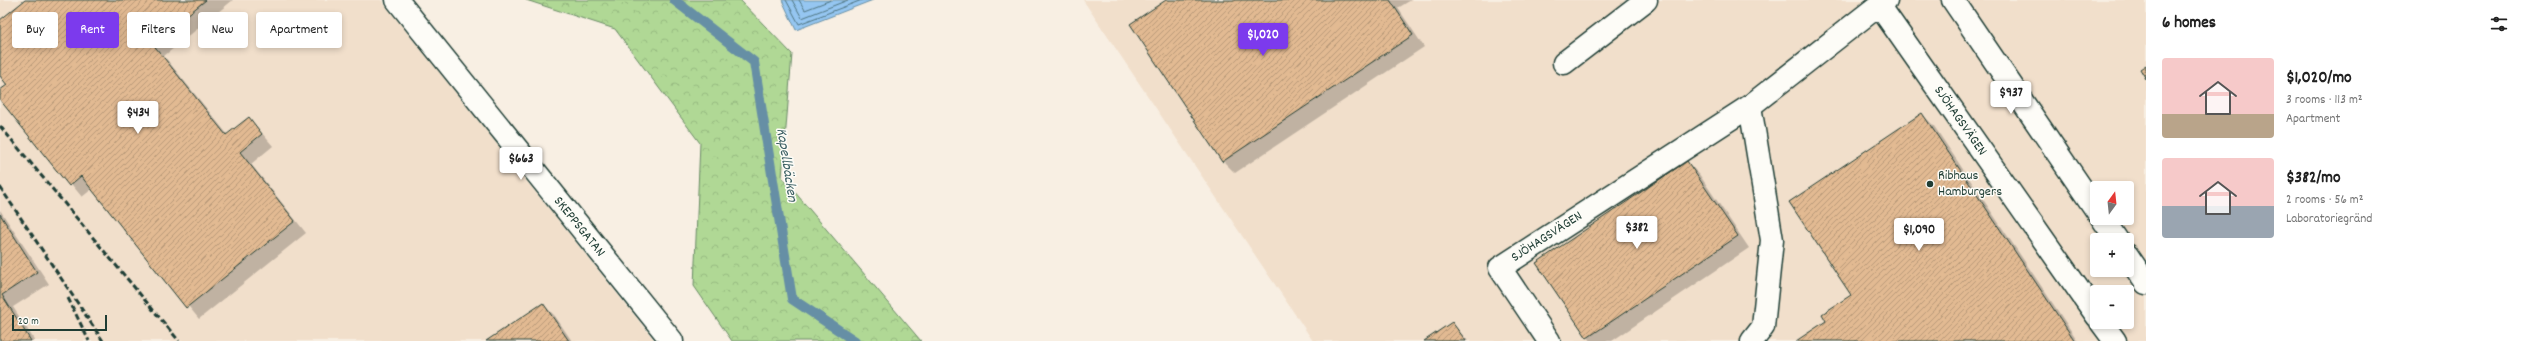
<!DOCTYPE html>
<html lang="en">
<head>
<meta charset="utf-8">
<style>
  :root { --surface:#fff; --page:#f6f6f6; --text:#222; --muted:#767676; --accent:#7c3aed }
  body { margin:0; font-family:Dekko,sans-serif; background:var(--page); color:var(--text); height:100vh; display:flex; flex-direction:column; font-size:15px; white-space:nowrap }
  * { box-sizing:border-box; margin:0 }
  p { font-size:13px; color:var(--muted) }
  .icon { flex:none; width:22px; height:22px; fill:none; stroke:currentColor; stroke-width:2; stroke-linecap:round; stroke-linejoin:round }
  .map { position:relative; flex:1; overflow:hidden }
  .sheet { display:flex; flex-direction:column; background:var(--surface); width:380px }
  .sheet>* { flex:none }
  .guide { position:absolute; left:12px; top:12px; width:380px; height:36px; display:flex; gap:8px }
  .needle { width:26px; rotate:15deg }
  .controls { position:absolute; left:2090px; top:181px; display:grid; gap:8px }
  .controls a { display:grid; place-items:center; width:44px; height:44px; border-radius:4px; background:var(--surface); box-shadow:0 2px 6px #0003; font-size:20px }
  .scale { position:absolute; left:12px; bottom:10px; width:95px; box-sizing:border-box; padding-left:4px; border:2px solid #1f3d34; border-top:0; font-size:11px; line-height:14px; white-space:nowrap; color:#1f3d34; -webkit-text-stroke:3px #fdfcf7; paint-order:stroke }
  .price { position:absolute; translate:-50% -34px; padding:0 9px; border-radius:4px; background:#fff; color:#222; font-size:13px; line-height:26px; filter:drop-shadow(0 1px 2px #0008) }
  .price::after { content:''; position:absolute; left:50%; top:24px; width:12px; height:9px; margin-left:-6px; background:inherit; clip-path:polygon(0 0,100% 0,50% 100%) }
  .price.current { background:var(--accent); color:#fff }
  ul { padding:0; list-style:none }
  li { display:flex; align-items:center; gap:12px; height:100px; padding:0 16px }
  li span { display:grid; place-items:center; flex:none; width:112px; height:80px; border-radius:4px; color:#555 }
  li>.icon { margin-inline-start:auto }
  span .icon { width:48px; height:48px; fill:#fffc; stroke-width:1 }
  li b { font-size:17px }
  h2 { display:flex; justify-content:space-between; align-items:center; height:48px; padding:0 16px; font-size:17px }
  .pill { padding:0 14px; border-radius:4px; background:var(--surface); box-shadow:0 2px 6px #0003; font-size:14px; line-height:36px }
  .pill.current { background:var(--accent); color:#fff }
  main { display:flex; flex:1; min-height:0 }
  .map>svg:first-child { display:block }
  .built { fill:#f1dfcb; fill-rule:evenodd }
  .forest { fill:url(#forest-crowns); stroke:#688a64 }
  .water { fill:#95c6f1; stroke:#668fa5 }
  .shadow { fill:#0003 }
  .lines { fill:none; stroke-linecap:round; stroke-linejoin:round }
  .shore { stroke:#4e7480; stroke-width:1 }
  .stream { stroke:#668fa5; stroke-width:10 }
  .building { fill:url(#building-hatch); stroke:#1f3d34 }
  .minor-casing { stroke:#1f3d34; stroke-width:25 }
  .minor { stroke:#fdfcf7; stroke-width:22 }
  .rail { stroke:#1f3d34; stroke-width:3; stroke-dasharray:6 3; stroke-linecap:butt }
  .poi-dot { fill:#1f3d34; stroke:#fdfcf7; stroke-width:1.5 }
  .labels { text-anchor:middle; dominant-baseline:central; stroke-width:3; stroke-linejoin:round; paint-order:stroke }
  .street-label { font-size:14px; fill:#1f3d34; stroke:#fdfcf7 }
  .poi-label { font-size:14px; fill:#1f3d34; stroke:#fdfcf7; text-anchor:start }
  .water-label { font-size:15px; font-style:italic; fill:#3c5f63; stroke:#fdfcf7 }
</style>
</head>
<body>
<main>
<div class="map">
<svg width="2146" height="341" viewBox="0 0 2146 341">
  <defs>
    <pattern id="forest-crowns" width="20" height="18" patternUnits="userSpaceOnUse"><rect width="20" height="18" fill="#b0d895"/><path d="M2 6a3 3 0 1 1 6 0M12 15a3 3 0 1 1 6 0" fill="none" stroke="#97ba81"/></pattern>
    <pattern id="building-hatch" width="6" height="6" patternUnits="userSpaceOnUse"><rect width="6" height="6" fill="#e2ba92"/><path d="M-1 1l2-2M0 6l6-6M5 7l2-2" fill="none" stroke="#b79878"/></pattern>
  </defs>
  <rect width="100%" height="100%" fill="#f8efe3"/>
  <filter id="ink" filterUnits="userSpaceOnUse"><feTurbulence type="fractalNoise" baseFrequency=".025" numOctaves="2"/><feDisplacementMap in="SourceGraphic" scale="8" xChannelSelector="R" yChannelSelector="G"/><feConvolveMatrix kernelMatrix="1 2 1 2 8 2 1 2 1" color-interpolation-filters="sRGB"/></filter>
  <g filter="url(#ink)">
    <path class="built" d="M 0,0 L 381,0 L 655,341 L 0,341 Z
      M 1083,0 L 2146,0 L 2146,341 L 1313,341 ZM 2097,188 L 2127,188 L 2127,218 L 2097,218 ZM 2097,240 L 2127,240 L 2127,270 L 2097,270 ZM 2097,292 L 2127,292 L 2127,322 L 2097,322 Z"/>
    <path class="forest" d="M 526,0 L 740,0 L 792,54 L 782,177 L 921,341 L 732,341 L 694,286 L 700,143 L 615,29 Z"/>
    <path class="water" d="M 782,0 L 873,0 L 796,30 Z"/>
    <path class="shadow" d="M 27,0 L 233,0 L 164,56 L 228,135 L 249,118 L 273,146 L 251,164 L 306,233 L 199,319 L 92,189 L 82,197 L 0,98 L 0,92 L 8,85 L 0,75 L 0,22 Z
      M 1168,0 L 1411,0 L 1398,8 L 1424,47 L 1235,173 L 1223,161 Z
      M 1922,114 L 1934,126 L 2078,341 L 1798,341 L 1828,321 L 1852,295 Z
      M 1687,162 L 1699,174 L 1749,248 L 1612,341 L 1591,341 L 1588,337 Z
      M 0,210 L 49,284 L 13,307 L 35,341 L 0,341 Z
      M 543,304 L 555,316 L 572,341 L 488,341 Z
      M 1452,323 L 1468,341 L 1426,341 Z"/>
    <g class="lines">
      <path class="shore" d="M 786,0 L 799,24 L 862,0
        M 792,0 L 802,18 L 848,0
        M 799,0 L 805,10 L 831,0"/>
      <path class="stream" d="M 674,0 L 754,62 L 792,299 L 855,341"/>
    </g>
    <path class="building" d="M 25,0 L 206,0 L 152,43 L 226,135 L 249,117 L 262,134 L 240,152 L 295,221 L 186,308 L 81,176 L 69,186 L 0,100 L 0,90 L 7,85 L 0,76 L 0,20 Z
      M 1166,0 L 1390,0 L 1413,35 L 1222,162 L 1130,24 Z
      M 2146,65 L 2146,79 L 2140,69 Z
      M 1922,113 L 2075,341 L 1796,341 L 1826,321 L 1822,314 L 1851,295 L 1789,202 Z
      M 1687,161 L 1738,236 L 1587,338 L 1536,263 Z
      M 0,214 L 37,272 L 2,295 L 31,341 L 0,341 Z
      M 543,303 L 569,341 L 486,341 Z
      M 1452,322 L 1466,341 L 1424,341 Z"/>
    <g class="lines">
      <defs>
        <path id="minor" d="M 397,0 L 672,341
          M 1886,0 L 1879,5 L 2097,316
          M 1953,0 L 2097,211
          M 1564,63 L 1646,0
          M 1750,106 L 1772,240 L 1763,327 L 1752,341
          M 2102,218 L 2117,240
          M 2127,255 L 2146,283
          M 2101,322 L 2115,341
          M 1549,341 L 1500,268 L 1750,106 L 1879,5"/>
      </defs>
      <use href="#minor" class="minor-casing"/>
      <use href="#minor" class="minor"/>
      <path class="rail" d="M 0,126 L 179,341
        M 0,187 L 103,341
        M 68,298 L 89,341"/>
    </g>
  </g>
  <circle class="poi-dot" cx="1930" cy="184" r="4"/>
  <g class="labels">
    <g class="street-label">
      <text transform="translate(1960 121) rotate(55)">SJÖHAGSVÄGEN</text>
      <text transform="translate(579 227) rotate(51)">SKEPPSGATAN</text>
      <text transform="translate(1547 237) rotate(-33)">SJÖHAGSVÄGEN</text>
    </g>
    <g class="poi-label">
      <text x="1938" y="176">Ribhaus<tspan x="1938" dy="16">Hamburgers</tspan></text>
    </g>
    <g class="water-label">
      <text transform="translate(786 165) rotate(81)">Kapellbäcken</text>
    </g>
  </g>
</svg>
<div class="controls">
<a><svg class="needle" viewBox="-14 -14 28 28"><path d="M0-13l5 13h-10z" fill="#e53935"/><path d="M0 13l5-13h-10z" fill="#767676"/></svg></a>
<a>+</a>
<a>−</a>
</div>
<div class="scale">20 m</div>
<b class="price current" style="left:1263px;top:57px">$1,020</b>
<b class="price" style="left:2011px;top:115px">$937</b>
<b class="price" style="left:138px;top:135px">$434</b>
<b class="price" style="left:521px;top:181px">$663</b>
<b class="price" style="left:1637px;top:250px">$382</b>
<b class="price" style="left:1919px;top:252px">$1,090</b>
<div class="guide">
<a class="pill">Buy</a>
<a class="pill current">Rent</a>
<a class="pill">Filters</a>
<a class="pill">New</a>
<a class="pill">Apartment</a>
</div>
</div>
<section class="sheet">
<h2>6 homes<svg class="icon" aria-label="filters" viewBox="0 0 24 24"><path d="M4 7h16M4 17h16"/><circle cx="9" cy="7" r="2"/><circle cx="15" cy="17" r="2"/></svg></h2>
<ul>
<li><span style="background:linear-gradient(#f6c9c9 70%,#b9a48a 0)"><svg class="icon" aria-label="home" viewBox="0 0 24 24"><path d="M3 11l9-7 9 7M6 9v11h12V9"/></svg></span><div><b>$1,020/mo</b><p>3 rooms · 113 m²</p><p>Apartment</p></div></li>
<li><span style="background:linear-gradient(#f6c9c9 60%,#9aa5b1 0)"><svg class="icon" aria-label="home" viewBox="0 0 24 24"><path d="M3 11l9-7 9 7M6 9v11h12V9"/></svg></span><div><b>$382/mo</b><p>2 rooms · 56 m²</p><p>Laboratoriegränd</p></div></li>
</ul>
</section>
</main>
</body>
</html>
